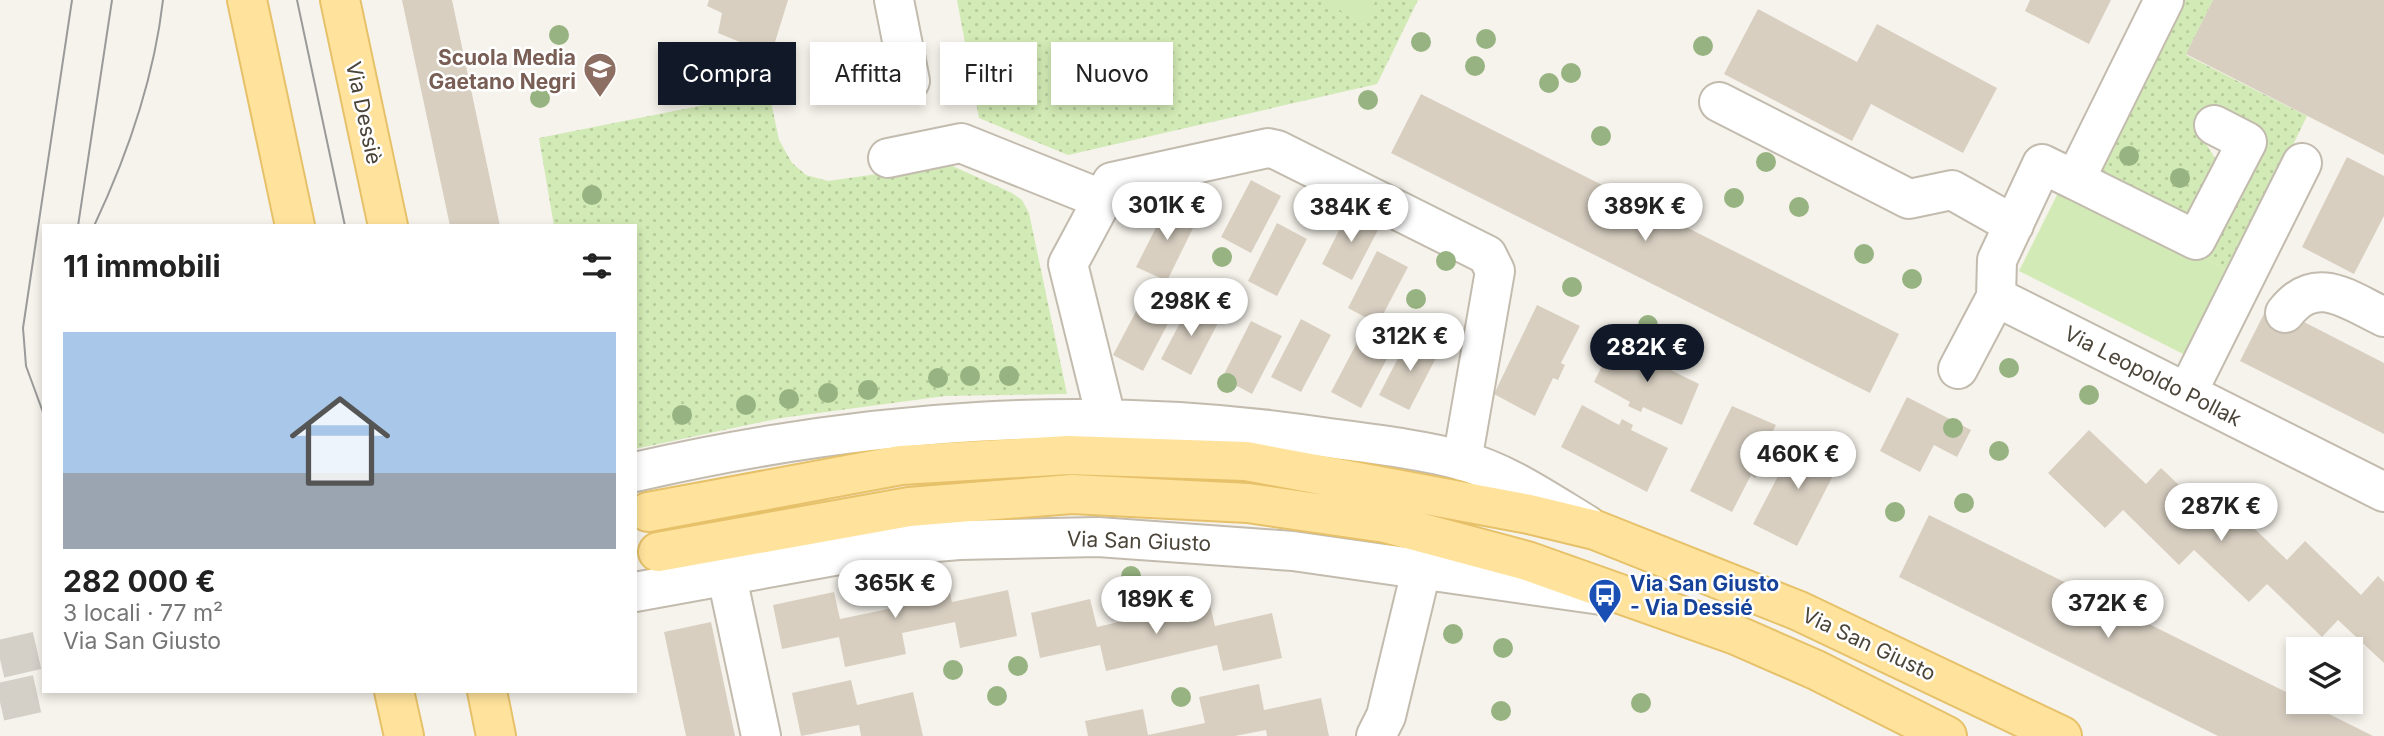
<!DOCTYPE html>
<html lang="it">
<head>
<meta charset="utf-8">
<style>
  :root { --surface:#fff; --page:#f2f2f2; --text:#222; --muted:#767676; --accent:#111827 }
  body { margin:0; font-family:Inter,sans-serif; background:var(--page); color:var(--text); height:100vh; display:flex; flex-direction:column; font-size:26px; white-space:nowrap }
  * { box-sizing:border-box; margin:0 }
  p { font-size:23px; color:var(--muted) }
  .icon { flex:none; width:38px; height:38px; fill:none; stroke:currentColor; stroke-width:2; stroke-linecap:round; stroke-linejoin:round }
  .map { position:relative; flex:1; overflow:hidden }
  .details { position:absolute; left:42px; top:224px; width:595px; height:469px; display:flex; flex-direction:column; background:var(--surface); border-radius:0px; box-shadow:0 4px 10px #0003 }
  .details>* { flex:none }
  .top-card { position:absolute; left:658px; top:42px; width:665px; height:63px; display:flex; gap:14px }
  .controls { position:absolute; left:2286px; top:637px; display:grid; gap:14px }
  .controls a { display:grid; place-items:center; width:77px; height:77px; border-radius:0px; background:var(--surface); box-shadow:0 4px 10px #0003; font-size:35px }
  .price { position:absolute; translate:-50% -60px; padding:0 16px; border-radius:24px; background:#fff; color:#222; font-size:23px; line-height:46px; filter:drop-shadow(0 2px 4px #0008) }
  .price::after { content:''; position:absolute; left:50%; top:42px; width:21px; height:16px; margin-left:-10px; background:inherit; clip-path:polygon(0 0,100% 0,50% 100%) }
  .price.active { background:var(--accent); color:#fff }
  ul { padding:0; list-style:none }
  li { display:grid; align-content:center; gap:14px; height:371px; padding:0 21px }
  li span { display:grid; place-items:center; height:217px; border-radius:0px; color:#555 }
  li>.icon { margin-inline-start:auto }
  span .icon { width:126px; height:126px; fill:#fffc; stroke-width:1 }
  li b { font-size:30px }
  h2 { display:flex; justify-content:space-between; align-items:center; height:84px; padding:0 21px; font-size:30px }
  .pill { padding:0 24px; border-radius:0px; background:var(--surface); box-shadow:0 4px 10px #0003; font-size:24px; line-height:63px }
  .pill.active { background:var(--accent); color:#fff }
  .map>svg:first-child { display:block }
  .green { fill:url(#green-dots) }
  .pitch { fill:#d2eab5 }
  .building { fill:#d8cfc1 }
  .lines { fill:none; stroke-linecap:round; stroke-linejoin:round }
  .major-tunnel { stroke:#d4d0c8; stroke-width:38; stroke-dasharray:38 19; stroke-linecap:butt }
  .minor-casing { stroke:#c2bbae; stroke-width:42 }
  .major-casing { stroke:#e6c16a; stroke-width:42 }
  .minor { stroke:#fff; stroke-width:38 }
  .major { stroke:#ffe39c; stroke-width:38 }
  .tram { stroke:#9a9a9a; stroke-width:2 }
  .tree { fill:#97b381 }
  .labels { text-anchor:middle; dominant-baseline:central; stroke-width:5; stroke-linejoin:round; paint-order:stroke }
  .education-label { font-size:21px; font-weight:bold; fill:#785e54; stroke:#fff; text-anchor:end }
  .street-label { font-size:21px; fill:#4b4439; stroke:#fff }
  .transit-label { font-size:21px; font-weight:bold; fill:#164399; stroke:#fff; text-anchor:start }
</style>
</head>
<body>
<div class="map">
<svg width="2384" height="736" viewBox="0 0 2384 736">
  <defs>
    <pattern id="green-dots" width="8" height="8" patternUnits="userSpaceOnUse" patternTransform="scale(1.75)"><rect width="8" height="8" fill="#d2eab5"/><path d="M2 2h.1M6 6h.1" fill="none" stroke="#b6ca9c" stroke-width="1.8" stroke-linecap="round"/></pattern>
  </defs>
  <rect width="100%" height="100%" fill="#f6f3ec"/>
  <path class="green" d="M 957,0 L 1418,0 L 1377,84 L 1068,155 L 979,118 Z
    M 2181,0 L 2213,0 L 2186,55 L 2307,116 L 2231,272 L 2201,257 L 2262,133 L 2199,133 L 2217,161 L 2187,222 L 2098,176 Z
    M 769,92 L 779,140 L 792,163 L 806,175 L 828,181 L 948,164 L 1012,193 L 1022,200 L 1029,213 L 1067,394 L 945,396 L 781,418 L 635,449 L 635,226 L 554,226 L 539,138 Z"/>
  <path class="pitch" d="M 1317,0 L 1376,0 L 1366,22 Z
    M 2061,187 L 2231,272 L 2191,358 L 2019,271 Z"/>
  <path class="building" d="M 402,0 L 452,0 L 500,226 L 450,226 Z
    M 709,0 L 788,0 L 771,55 L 718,33 L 722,13 L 707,6 Z
    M 2030,0 L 2111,0 L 2089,44 L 2025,11 Z
    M 2213,0 L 2384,0 L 2384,155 L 2186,54 Z
    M 1758,9 L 1857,62 L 1877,24 L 1997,88 L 1963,153 L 1871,104 L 1852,141 L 1724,74 Z
    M 1421,94 L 1899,334 L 1870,393 L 1391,153 Z
    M 2347,157 L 2384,176 L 2384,216 L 2354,274 L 2302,247 Z
    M 1251,180 L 1281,196 L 1251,253 L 1221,237 Z
    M 1169,202 L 1194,214 L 1191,220 L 1196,222 L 1167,281 L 1136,267 Z
    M 1350,209 L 1381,224 L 1352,280 L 1322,264 Z
    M 1277,223 L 1307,239 L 1277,296 L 1248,281 Z
    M 1377,251 L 1408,267 L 1378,324 L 1348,308 Z
    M 1143,298 L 1173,314 L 1143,371 L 1113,355 Z
    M 1191,302 L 1221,317 L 1191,375 L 1161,359 Z
    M 2269,304 L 2384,363 L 2384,434 L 2240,361 Z
    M 1537,305 L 1580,326 L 1561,363 L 1565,365 L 1558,380 L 1553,378 L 1535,416 L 1494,394 Z
    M 1301,319 L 1331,335 L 1301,392 L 1271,377 Z
    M 1251,321 L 1282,336 L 1252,394 L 1222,378 Z
    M 1361,335 L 1391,351 L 1361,408 L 1331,392 Z
    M 1410,335 L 1440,350 L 1409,410 L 1379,395 Z
    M 1614,342 L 1699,384 L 1682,425 L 1643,407 L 1641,412 L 1628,406 L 1630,402 L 1594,382 Z
    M 1907,397 L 1971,430 L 1957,457 L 1934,445 L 1920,472 L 1880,451 Z
    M 1582,405 L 1619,425 L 1622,419 L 1633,425 L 1631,430 L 1668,448 L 1647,492 L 1561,447 Z
    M 1732,406 L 1776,425 L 1756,462 L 1761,465 L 1755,478 L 1751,475 L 1732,512 L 1690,491 Z
    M 2089,430 L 2146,484 L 2161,468 L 2217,521 L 2231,506 L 2287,560 L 2305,541 L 2361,595 L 2378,576 L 2384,582 L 2384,663 L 2338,620 L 2322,637 L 2267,584 L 2249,602 L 2194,550 L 2179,565 L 2123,510 L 2105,528 L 2048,473 Z
    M 1799,436 L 1842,458 L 1797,546 L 1753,524 Z
    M 1929,515 L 2298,698 L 2298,702 L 2305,702 L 2373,736 L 2218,736 L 1899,577 Z
    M 946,575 L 952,602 L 1008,590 L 1017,636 L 960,648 L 955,622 L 902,633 L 906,654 L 845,667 L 839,637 L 782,649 L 773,605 L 834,592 L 840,619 L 893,608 L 889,587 Z
    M 1090,599 L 1097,627 L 1209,601 L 1215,626 L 1272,613 L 1282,658 L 1223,671 L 1217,645 L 1106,671 L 1100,645 L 1040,658 L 1031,613 Z
    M 711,622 L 735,736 L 686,736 L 664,632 Z
    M 851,680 L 857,705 L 913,692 L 923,736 L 861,736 L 859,725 L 801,736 L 792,693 Z
    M 1259,684 L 1264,710 L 1321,698 L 1329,736 L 1267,736 L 1266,730 L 1235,736 L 1088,736 L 1085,721 L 1143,709 L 1148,735 L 1205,723 L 1199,697 Z"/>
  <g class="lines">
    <path class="major-tunnel" d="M 0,659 L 44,649
      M 0,702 L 49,691"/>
    <defs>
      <path id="minor" d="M 894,0 L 910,81
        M 1719,102 L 1909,199 L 1952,190 L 2014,225
        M 888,158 L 961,143 L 1101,199
        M 2075,180 L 2196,240 L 2247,142 L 2214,125
        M 1996,297 L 1997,260 L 2042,164 L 2075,180 L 2164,0
        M 2285,313 C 2316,273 2348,300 2384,317
        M 1958,369 L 1996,297 L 2384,492
        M 2187,393 L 2302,163
        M 1106,418 L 1068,264 L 1112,182 L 1268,148 L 1277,150 L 1487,255 L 1495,271 L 1462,461
        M 635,472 C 866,419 1095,402 1329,438 C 1373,444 1418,449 1460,460 C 1506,472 1547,501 1587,525
        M 727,577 L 761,736
        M 635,592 L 889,546 L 959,540 L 1098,537 L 1293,551 L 1601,595
        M 1376,736 L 1386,716 L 1421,571"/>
      <path id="major" d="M 247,0 L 295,226
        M 340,0 L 388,226
        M 648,512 L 901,465 L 1068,455 L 1246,461 L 1529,514 L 1595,530 L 1799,611 L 2062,736
        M 658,552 L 909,507 L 1072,494 L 1248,503 L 1385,523 L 1527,561 L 1736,635 L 1816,670 L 1947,736
        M 394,691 L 404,736
        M 487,691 L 496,736"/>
    </defs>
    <use href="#minor" class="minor-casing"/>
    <use href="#major" class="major-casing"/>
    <use href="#minor" class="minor"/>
    <use href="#major" class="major"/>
    <path class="tram" d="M 297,0 L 345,226
      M 78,226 L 112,0
      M 94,226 C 128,154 154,79 163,0
      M 44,415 L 26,366 L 23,328 L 72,0"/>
  </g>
  <g class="tree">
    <circle cx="559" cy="35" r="10"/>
    <circle cx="1486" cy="39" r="10"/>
    <circle cx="1421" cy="42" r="10"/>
    <circle cx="1703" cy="46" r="10"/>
    <circle cx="1152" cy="57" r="10"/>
    <circle cx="966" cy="58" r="10"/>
    <circle cx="1475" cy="66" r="10"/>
    <circle cx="1571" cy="73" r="10"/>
    <circle cx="1100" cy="78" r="10"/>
    <circle cx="1549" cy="83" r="10"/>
    <circle cx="540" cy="98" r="10"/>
    <circle cx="1368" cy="100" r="10"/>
    <circle cx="1601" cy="136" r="10"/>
    <circle cx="2129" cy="156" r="10"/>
    <circle cx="1766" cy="162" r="10"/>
    <circle cx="2180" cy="178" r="10"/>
    <circle cx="592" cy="195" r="10"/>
    <circle cx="1734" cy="198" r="10"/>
    <circle cx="1799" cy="207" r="10"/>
    <circle cx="1326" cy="215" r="10"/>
    <circle cx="1864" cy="254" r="10"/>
    <circle cx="1222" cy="257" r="10"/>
    <circle cx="1446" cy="261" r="10"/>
    <circle cx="1912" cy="279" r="10"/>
    <circle cx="1572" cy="287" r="10"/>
    <circle cx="1416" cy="299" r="10"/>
    <circle cx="1648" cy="325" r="10"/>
    <circle cx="2009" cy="368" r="10"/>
    <circle cx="970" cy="376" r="10"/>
    <circle cx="1009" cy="376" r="10"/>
    <circle cx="938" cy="378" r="10"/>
    <circle cx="1227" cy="383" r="10"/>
    <circle cx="868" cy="390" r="10"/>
    <circle cx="828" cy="393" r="10"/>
    <circle cx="2089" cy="395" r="10"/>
    <circle cx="789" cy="399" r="10"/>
    <circle cx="746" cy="405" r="10"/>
    <circle cx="682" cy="415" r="10"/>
    <circle cx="1953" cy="428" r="10"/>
    <circle cx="1999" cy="451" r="10"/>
    <circle cx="1964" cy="503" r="10"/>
    <circle cx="1895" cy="512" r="10"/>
    <circle cx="1131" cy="576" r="10"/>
    <circle cx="1453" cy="634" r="10"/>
    <circle cx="1503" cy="648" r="10"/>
    <circle cx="1018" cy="666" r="10"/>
    <circle cx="953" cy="670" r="10"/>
    <circle cx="997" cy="696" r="10"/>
    <circle cx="1181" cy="697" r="10"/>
    <circle cx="1641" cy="703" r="10"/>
    <circle cx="1501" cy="711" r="10"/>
  </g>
  <defs>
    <symbol id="school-pin" viewBox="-11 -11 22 30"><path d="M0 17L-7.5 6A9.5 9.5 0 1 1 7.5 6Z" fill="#8d6e63" stroke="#fff"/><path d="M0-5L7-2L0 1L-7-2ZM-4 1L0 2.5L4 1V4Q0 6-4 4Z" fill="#fff"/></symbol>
    <symbol id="bus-pin" viewBox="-11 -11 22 30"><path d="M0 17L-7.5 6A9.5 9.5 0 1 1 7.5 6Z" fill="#1a4fb4" stroke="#fff"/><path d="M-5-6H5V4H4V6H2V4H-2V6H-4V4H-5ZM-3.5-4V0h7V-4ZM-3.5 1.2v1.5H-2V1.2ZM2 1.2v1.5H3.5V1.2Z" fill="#fff"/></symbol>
  </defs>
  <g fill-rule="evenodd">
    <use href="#school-pin" x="581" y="50" width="38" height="52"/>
    <use href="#bus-pin" x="1586" y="576" width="38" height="52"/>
  </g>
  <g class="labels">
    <g class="education-label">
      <text x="576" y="57">Scuola Media<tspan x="576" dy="24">Gaetano Negri</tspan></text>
    </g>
    <g class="street-label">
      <text transform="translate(364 113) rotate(78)">Via Dessiè</text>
      <text transform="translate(2153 376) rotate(27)">Via Leopoldo Pollak</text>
      <text transform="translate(1139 541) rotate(2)">Via San Giusto</text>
      <text transform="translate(1869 644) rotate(25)">Via San Giusto</text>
    </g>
    <g class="transit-label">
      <text x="1630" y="583">Via San Giusto<tspan x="1630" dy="24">- Via Dessié</tspan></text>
    </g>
  </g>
</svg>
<div class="controls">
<a><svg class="icon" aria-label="layers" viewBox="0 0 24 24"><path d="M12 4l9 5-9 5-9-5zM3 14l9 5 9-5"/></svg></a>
</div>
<b class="price" style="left:1167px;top:242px">301K €</b>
<b class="price" style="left:1645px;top:243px">389K €</b>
<b class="price" style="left:1351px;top:244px">384K €</b>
<b class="price" style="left:1191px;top:338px">298K €</b>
<b class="price" style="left:1410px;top:373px">312K €</b>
<b class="price active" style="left:1647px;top:384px">282K €</b>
<b class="price" style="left:1798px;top:491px">460K €</b>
<b class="price" style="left:2221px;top:543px">287K €</b>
<b class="price" style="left:895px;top:620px">365K €</b>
<b class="price" style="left:1156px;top:636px">189K €</b>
<b class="price" style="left:2108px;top:640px">372K €</b>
<div class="top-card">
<a class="pill active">Compra</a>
<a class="pill">Affitta</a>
<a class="pill">Filtri</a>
<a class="pill">Nuovo</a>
</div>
<section class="details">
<h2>11 immobili<svg class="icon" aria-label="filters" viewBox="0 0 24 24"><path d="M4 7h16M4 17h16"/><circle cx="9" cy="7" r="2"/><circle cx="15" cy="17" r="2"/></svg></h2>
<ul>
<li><span style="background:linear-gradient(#a9c7e8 65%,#9aa5b1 0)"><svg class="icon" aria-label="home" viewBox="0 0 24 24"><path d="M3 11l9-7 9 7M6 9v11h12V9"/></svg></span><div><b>282 000 €</b><p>3 locali · 77 m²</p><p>Via San Giusto</p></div></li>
</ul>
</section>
</div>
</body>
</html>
